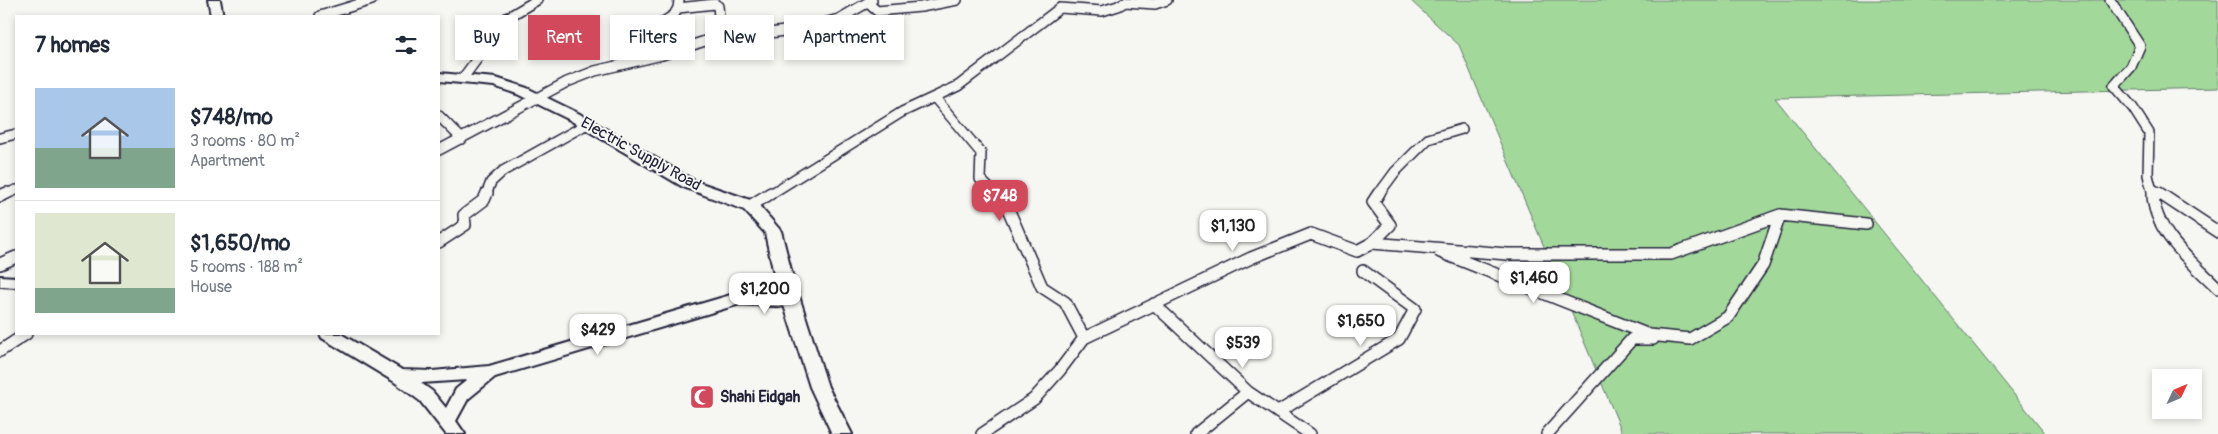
<!DOCTYPE html>
<html lang="en">
<head>
<meta charset="utf-8">
<style>
  :root { --surface:#fff; --page:#f2f2f3; --text:#1f2937; --muted:#747a83; --line:#e0e1e3; --accent:#d1495b }
  body { margin:0; font-family:Pangolin,sans-serif; background:var(--page); color:var(--text); height:100vh; display:flex; flex-direction:column; font-size:19px; white-space:nowrap }
  * { box-sizing:border-box; margin:0 }
  p { font-size:16px; color:var(--muted) }
  .icon { flex:none; width:28px; height:28px; fill:none; stroke:currentColor; stroke-width:2; stroke-linecap:round; stroke-linejoin:round }
  .map { position:relative; flex:1; overflow:hidden }
  .details { position:absolute; left:15px; top:15px; width:425px; height:320px; display:flex; flex-direction:column; background:var(--surface); border-radius:0px; box-shadow:0 2px 8px #0003 }
  .details>* { flex:none }
  .banner { position:absolute; left:455px; top:15px; width:475px; height:45px; display:flex; gap:10px }
  .needle { width:32px; rotate:46deg }
  .buttons { position:absolute; left:2152px; top:369px; display:grid; gap:10px }
  .buttons a { display:grid; place-items:center; width:50px; height:50px; border-radius:0px; background:var(--surface); box-shadow:0 2px 8px #0003; font-size:25px }
  .price { position:absolute; translate:-50% -42px; padding:0 11px; border-radius:10px; background:#fff; color:#222; font-size:16px; line-height:32px; filter:drop-shadow(0 1px 2px #0008) }
  .price::after { content:''; position:absolute; left:50%; top:30px; width:15px; height:11px; margin-left:-8px; background:inherit; clip-path:polygon(0 0,100% 0,50% 100%) }
  .price.active { background:var(--accent); color:#fff }
  ul { padding:0; list-style:none }
  li { display:flex; align-items:center; gap:15px; height:125px; padding:0 20px }
  li+li { border-top:1px solid var(--line) }
  li span { display:grid; place-items:center; flex:none; width:140px; height:100px; border-radius:0px; color:#555 }
  li>.icon { margin-inline-start:auto }
  span .icon { width:60px; height:60px; fill:#fffc; stroke-width:1 }
  li b { font-size:21px }
  h2 { display:flex; justify-content:space-between; align-items:center; height:60px; padding:0 20px; font-size:21px }
  .chip { padding:0 18px; border-radius:0px; background:var(--surface); box-shadow:0 2px 8px #0003; font-size:18px; line-height:45px }
  .chip.active { background:var(--accent); color:#fff }
  .map>svg:first-child { display:block }
  .green { fill:#a3d89b; stroke:#627d6b }
  .lines { fill:none; stroke-linecap:round; stroke-linejoin:round }
  .minor-far1-casing { stroke:#22223b; stroke-width:12 }
  .minor-casing { stroke:#22223b; stroke-width:14 }
  .secondary-casing { stroke:#22223b; stroke-width:4 }
  .primary-casing { stroke:#22223b; stroke-width:4 }
  .minor-far1 { stroke:#f6f6f2; stroke-width:9 }
  .minor { stroke:#f6f6f2; stroke-width:11 }
  .secondary { fill:#f6f6f2; fill-rule:evenodd }
  .primary { fill:#f6f6f2; fill-rule:evenodd }
  .labels { text-anchor:middle; dominant-baseline:central; stroke-width:4; stroke-linejoin:round; paint-order:stroke }
  .street-label { font-size:16px; fill:#22223b; stroke:#f6f6f2 }
  .poi-label { font-size:16px; font-weight:bold; fill:#22223b; stroke:#f6f6f2; text-anchor:start }
</style>
</head>
<body>
<div class="map">
<svg width="2218" height="434" viewBox="0 0 2218 434">
  <rect width="100%" height="100%" fill="#f6f6f2"/>
  <filter id="ink" filterUnits="userSpaceOnUse"><feTurbulence type="fractalNoise" baseFrequency=".02" numOctaves="2"/><feDisplacementMap in="SourceGraphic" scale="10" xChannelSelector="R" yChannelSelector="G"/><feConvolveMatrix kernelMatrix="1 2 1 2 8 2 1 2 1" color-interpolation-filters="sRGB"/></filter>
  <g filter="url(#ink)">
    <path class="green" d="M 1410,0 L 2218,0 L 2218,88 L 1775,98 L 2046,434 L 1623,434 L 1459,45 Z"/>
    <g class="lines">
      <defs>
        <path id="minor-far1" d="M 679,0 L 678,8 L 715,4 L 718,6 L 721,38
          M 2110,0 L 2140,46 L 2131,67 L 2114,86 L 2133,108 L 2149,133 L 2148,175 L 2153,195
          M 868,3 L 877,11 L 921,7 L 957,0
          M 320,16 L 372,0
          M 662,55 L 651,30 L 674,15 L 678,8
          M 463,78 L 485,48 L 495,30 L 505,19 L 537,0
          M 935,98 L 981,153 L 980,179 L 996,195
          M 439,116 L 462,139
          M 0,138 L 16,134
          M 439,150 L 567,82 L 595,71 L 662,55 L 705,41 L 801,29 L 839,19 L 872,0
          M 2153,189 L 2161,195
          M 4,195 L 16,190
          M 486,195 L 491,182 L 503,171 L 587,124
          M 769,195 L 902,112 L 958,86 L 1060,8 L 1102,11 L 1118,6 L 1125,2 L 1155,4 L 1167,0
          M 1378,195 L 1395,172 L 1428,139 L 1462,129"/>
        <path id="minor" d="M 995,193 L 1006,204 L 1042,287 L 1065,302 L 1084,338
          M 2153,193 C 2153,232 2193,263 2218,288
          M 2159,193 L 2218,232
          M 0,196 L 7,193
          M 750,206 L 771,193
          M 439,242 L 465,225 L 464,215 L 484,200 L 487,193
          M 1372,243 L 1507,254 L 1671,254 L 1780,215 L 1866,224
          M 1440,252 L 1649,335 L 1690,339 L 1728,317 L 1763,265 L 1780,215
          M 0,264 L 16,257
          M 1154,304 L 1248,392 L 1196,434
          M 0,351 L 26,334
          M 1248,392 L 1310,434
          M 1278,412 L 1399,339 L 1415,309 L 1363,271
          M 982,434 L 1034,399 L 1060,370 L 1084,338 L 1251,258 L 1311,234 L 1357,251 L 1372,243 L 1390,225 L 1373,202 L 1379,193
          M 1547,434 L 1632,339 L 1653,339"/>
        <path id="secondary" d="M 783,269 L 789,270 L 791,274 L 789,278 L 761,294 L 798,297 L 800,301 L 798,305 L 792,307 L 740,304 L 495,377 L 468,399 L 456,421 L 465,434 L 446,434 L 420,401 L 393,381 L 322,338 L 320,334 L 341,334 L 402,370 L 432,371 L 489,366 L 734,294 ZM 467,380 L 456,389 L 446,408 L 432,391 L 421,383 Z
          M 0,276 L 16,277 L 16,287 L 0,286 Z"/>
        <path id="primary" d="M 208,0 L 220,0 L 223,16 L 211,16 Z
          M 439,73 L 496,78 L 527,88 L 578,113 L 695,181 L 756,202 L 781,231 L 792,274 L 828,387 L 852,434 L 832,434 L 810,387 L 774,274 L 765,233 L 744,210 L 683,187 L 568,119 L 517,94 L 494,86 L 439,81 Z"/>
      </defs>
      <use href="#minor-far1" class="minor-far1-casing"/>
      <use href="#minor" class="minor-casing"/>
      <use href="#secondary" class="secondary-casing"/>
      <use href="#primary" class="primary-casing"/>
      <use href="#minor-far1" class="minor-far1"/>
      <use href="#minor" class="minor"/>
      <use href="#secondary" class="secondary"/>
      <use href="#primary" class="primary"/>
    </g>
  </g>
  <defs>
    <symbol id="mosque-square" viewBox="-11 -11 22 22"><rect x="-9" y="-9" width="18" height="18" rx="4" fill="#d1495b" stroke="#f6f6f2"/><path d="M3.5-4.9A6 6 0 1 0 3.5 4.9A5 5 0 1 1 3.5-4.9Z" fill="#fff"/></symbol>
  </defs>
  <g fill-rule="evenodd">
    <use href="#mosque-square" x="688" y="383" width="28" height="28"/>
  </g>
  <g class="labels">
    <g class="street-label">
      <text transform="translate(641 154) rotate(29)">Electric Supply Road</text>
    </g>
    <g class="poi-label">
      <text x="720" y="397">Shahi Eidgah</text>
    </g>
  </g>
</svg>
<div class="buttons">
<a><svg class="needle" viewBox="-14 -14 28 28"><path d="M0-13l5 13h-10z" fill="#e53935"/><path d="M0 13l5-13h-10z" fill="#747a83"/></svg></a>
</div>
<b class="price active" style="left:1000px;top:222px">$748</b>
<b class="price" style="left:1233px;top:252px">$1,130</b>
<b class="price" style="left:1534px;top:304px">$1,460</b>
<b class="price" style="left:765px;top:315px">$1,200</b>
<b class="price" style="left:1361px;top:347px">$1,650</b>
<b class="price" style="left:598px;top:356px">$429</b>
<b class="price" style="left:1243px;top:369px">$539</b>
<div class="banner">
<a class="chip">Buy</a>
<a class="chip active">Rent</a>
<a class="chip">Filters</a>
<a class="chip">New</a>
<a class="chip">Apartment</a>
</div>
<section class="details">
<h2>7 homes<svg class="icon" aria-label="filters" viewBox="0 0 24 24"><path d="M4 7h16M4 17h16"/><circle cx="9" cy="7" r="2"/><circle cx="15" cy="17" r="2"/></svg></h2>
<ul>
<li><span style="background:linear-gradient(#a9c7e8 60%,#7fa58c 0)"><svg class="icon" aria-label="home" viewBox="0 0 24 24"><path d="M3 11l9-7 9 7M6 9v11h12V9"/></svg></span><div><b>$748/mo</b><p>3 rooms · 80 m²</p><p>Apartment</p></div></li>
<li><span style="background:linear-gradient(#dfe7d0 75%,#7fa58c 0)"><svg class="icon" aria-label="home" viewBox="0 0 24 24"><path d="M3 11l9-7 9 7M6 9v11h12V9"/></svg></span><div><b>$1,650/mo</b><p>5 rooms · 188 m²</p><p>House</p></div></li>
</ul>
</section>
</div>
</body>
</html>
